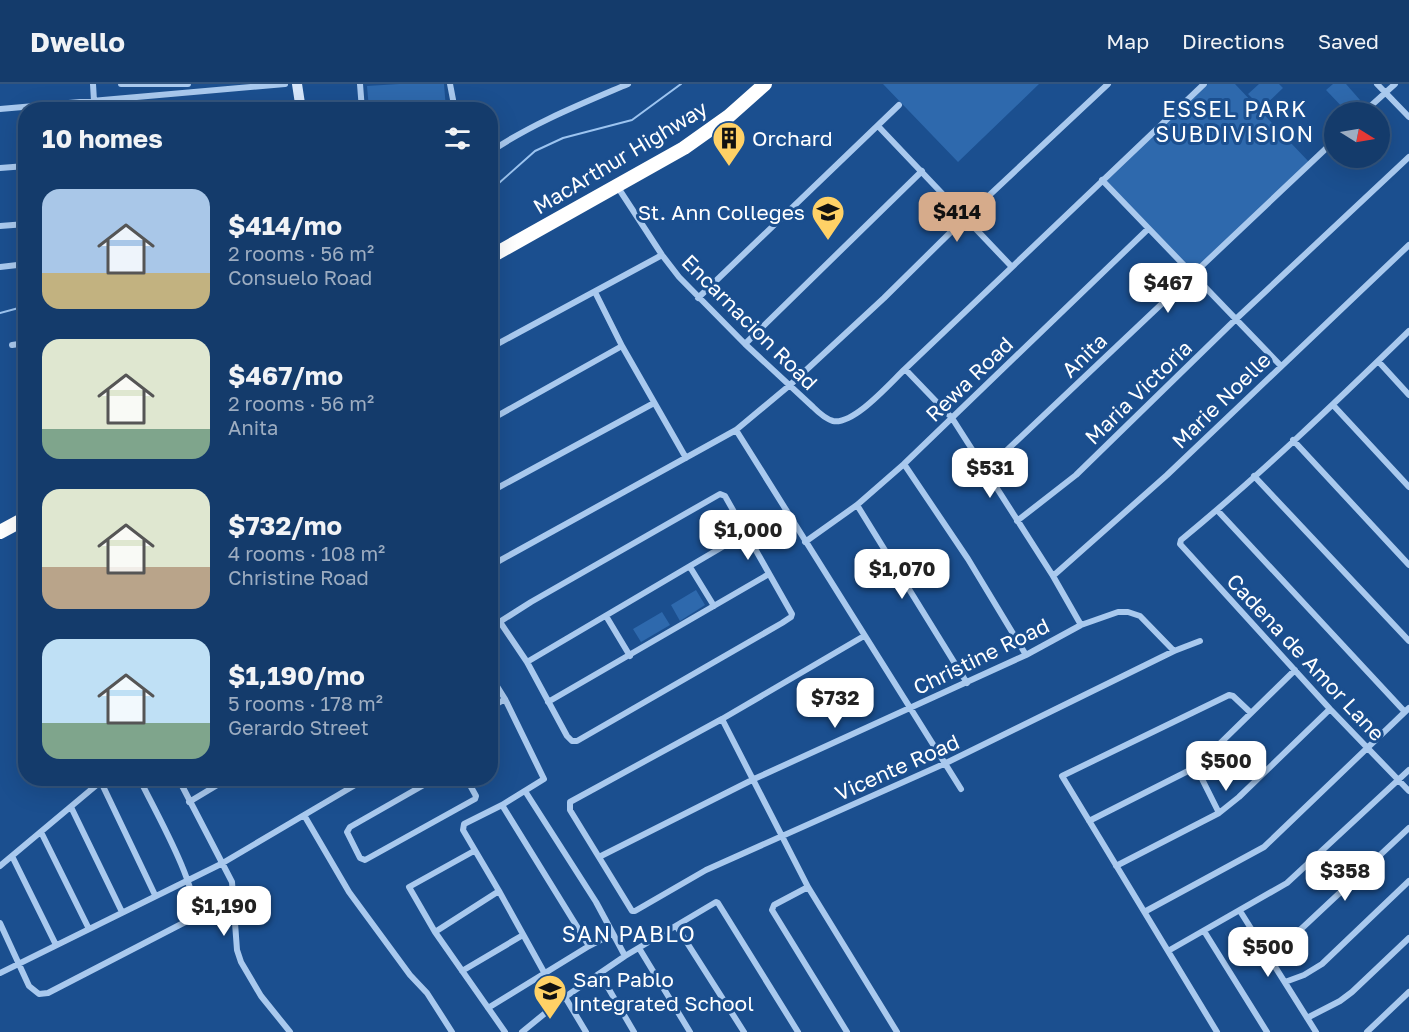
<!DOCTYPE html>
<html lang="en">
<head>
<meta charset="utf-8">
<style>
  :root { --surface:#143b6b; --page:#214673; --text:#f1f3f6; --muted:#9dadc1; --line:#33557e; --accent:#d6ab8b }
  body { margin:0; font-family:"Golos Text",sans-serif; background:var(--page); color:var(--text); height:100vh; display:flex; flex-direction:column; font-size:22px; white-space:nowrap }
  * { box-sizing:border-box; margin:0 }
  p { font-size:20px; color:var(--muted) }
  .icon { flex:none; width:33px; height:33px; fill:none; stroke:currentColor; stroke-width:2; stroke-linecap:round; stroke-linejoin:round }
  .map { position:relative; flex:1; overflow:hidden }
  .side { position:absolute; left:18px; top:18px; width:480px; height:684px; display:flex; flex-direction:column; background:var(--surface); border-radius:24px; box-shadow:0 6px 24px #0002,0 0 0 2px var(--line) }
  .side>* { flex:none }
  .needle { width:39px; rotate:101deg }
  .buttons { position:absolute; left:1324px; top:18px; display:grid; gap:12px }
  .buttons a { display:grid; place-items:center; width:66px; height:66px; border-radius:50%; background:var(--surface); box-shadow:0 6px 24px #0002,0 0 0 2px var(--line); font-size:30px }
  .price { position:absolute; translate:-50% -51px; padding:0 14px; border-radius:12px; background:#fff; color:#222; font-size:20px; line-height:39px; filter:drop-shadow(0 2px 3px #0008) }
  .price::after { content:''; position:absolute; left:50%; top:36px; width:18px; height:14px; margin-left:-9px; background:inherit; clip-path:polygon(0 0,100% 0,50% 100%) }
  .price.on { background:var(--accent); color:#111 }
  ul { padding:0; list-style:none }
  li { display:flex; align-items:center; gap:18px; height:150px; padding:0 24px }
  li span { display:grid; place-items:center; flex:none; width:168px; height:120px; border-radius:18px; color:#555 }
  li>.icon { margin-inline-start:auto }
  span .icon { width:72px; height:72px; fill:#fffc; stroke-width:1 }
  li b { font-size:26px }
  h2 { display:flex; justify-content:space-between; align-items:center; height:72px; padding:0 24px; font-size:26px }
  header { display:flex; align-items:center; gap:36px; box-sizing:border-box; height:84px; padding:0 30px; background:var(--surface); border-bottom:2px solid var(--line) }
  header strong { font-size:28px }
  nav { display:flex; gap:33px; margin-inline-start:auto; font-size:21px }
  .map>svg:first-child { display:block }
  .green { fill:#2e69ad }
  .lines { fill:none; stroke-linecap:round; stroke-linejoin:round }
  .stream { stroke:#9cc4f0; stroke-width:2 }
  .street { stroke:#a9c9ee; stroke-width:6 }
  .secondary { stroke:#d6e6fa; stroke-width:10 }
  .highway { stroke:#fff; stroke-width:14 }
  .labels { text-anchor:middle; dominant-baseline:central; stroke-width:6; stroke-linejoin:round; paint-order:stroke }
  .poi-label { font-size:21px; fill:#fff; stroke:#1b4f8f; text-anchor:start }
  .street-label { font-size:21px; fill:#fff; stroke:#1b4f8f }
  .neighbourhood-label { font-size:22px; letter-spacing:1.5px; fill:#fff; stroke:#1b4f8f }
</style>
</head>
<body>
<header>
<strong>Dwello</strong>
<nav><a>Map</a><a>Directions</a><a>Saved</a></nav>
</header>
<div class="map">
<svg width="1409" height="948" viewBox="0 0 1409 948">
  <rect width="100%" height="100%" fill="#1b4f8f"/>
  <path class="green" d="M 399,0 L 444,0 L 446,25 L 369,25 L 367,2 Z
    M 883,0 L 1039,0 L 958,78 Z
    M 1208,0 L 1235,0 L 1309,78 L 1192,188 L 1106,96 Z
    M 1259,0 L 1279,0 L 1283,4 L 1262,24 L 1248,10 Z
    M 1333,0 L 1346,0 L 1360,16 L 1347,28 L 1326,6 Z
    M 696,506 L 705,521 L 680,537 L 671,521 Z
    M 662,528 L 670,541 L 641,558 L 633,545 Z"/>
  <g class="lines">
    <path class="stream" d="M 490,107 L 535,67 L 563,54 L 632,36 L 681,0
      M 0,229 L 26,222"/>
    <path class="street" d="M 93,0 L 94,17
      M 121,0 L 188,0
      M 360,0 L 362,26
      M 450,0 L 455,26
      M 1377,0 L 1409,33
      M 0,25 L 285,0
      M 1364,28 L 1395,0
      M 878,42 L 1011,182
      M 490,68 C 533,39 581,20 628,0
      M 0,84 L 26,82
      M 1102,96 L 1281,282
      M 617,102 L 662,171 L 679,193 L 745,260 L 813,323 C 818,328 826,335 833,337 C 854,341 890,299 905,285 L 1204,0
      M 0,142 L 26,140
      M 0,183 L 26,180
      M 595,208 L 622,262 L 686,374
      M 698,214 L 899,21
      M 1409,247 C 1335,319 1260,391 1181,456 L 1180,460 L 1330,625 L 1409,707
      M 745,260 L 922,87
      M 12,261 L 26,259
      M 490,264 L 662,171
      M 1378,277 L 1409,311
      M 905,285 L 952,334 L 1053,492 L 1081,541
      M 1333,321 L 1409,403
      M 490,336 L 622,262
      M 736,346 L 961,705
      M 1293,356 L 1409,481
      M 904,380 L 968,475 L 1026,571
      M 986,386 L 1335,56
      M 1254,392 L 1409,557
      M 490,408 L 654,319
      M 857,421 L 967,599
      M 1217,426 L 1405,628
      M 1017,437 L 1076,391 L 1236,235 L 1409,73
      M 805,458 L 857,421 L 904,380 L 1148,145
      M 490,482 L 736,346 L 790,301 L 884,214 L 965,134 L 1108,0
      M 690,483 L 714,522
      M 1053,492 L 1167,391 L 1409,161
      M 606,532 L 630,572
      M 490,544 L 531,518 L 720,410 L 725,412 L 792,530 L 791,533 L 782,539 L 577,657 L 572,657 L 567,652 L 527,578 L 500,538
      M 864,552 L 722,635 L 570,718 L 570,726 L 632,827 L 635,827 L 706,786 L 946,679 L 1174,567 L 1200,557
      M 527,578 L 746,449
      M 490,591 L 505,615 L 544,695 L 502,721 L 464,740 L 463,746 L 499,807 L 560,917
      M 548,618 L 769,490
      M 490,624 L 505,615
      M 722,635 L 808,803 L 897,948
      M 1196,683 L 1219,729
      M 178,694 L 232,798 L 237,866 L 241,878 L 261,912 L 290,948
      M 436,694 L 350,743 L 347,748 L 360,774 L 365,776 L 475,715 L 476,712 L 466,694
      M 101,698 L 155,811
      M 525,707 L 596,818 L 625,872
      M 189,718 L 229,694
      M 502,721 L 589,862
      M 71,723 L 122,828
      M 304,731 L 349,808 L 410,891 L 427,909 L 452,948
      M 1089,737 L 1196,683 L 1295,586
      M 41,748 L 89,845
      M 474,767 L 409,803 L 435,848 L 505,948
      M 12,772 L 56,861
      M 599,773 L 754,695 L 1026,571 L 1081,541 L 1118,528 L 1128,528 L 1140,532 L 1174,567
      M 0,782 L 105,694
      M 1116,782 L 1219,729 L 1239,713 L 1330,625
      M 808,803 L 774,821 L 772,826 L 847,948
      M 1146,827 L 1264,763 L 1409,624
      M 1240,827 L 1316,948
      M 0,839 L 29,902 L 39,910 L 48,909 L 193,834 C 203,810 152,721 139,694
      M 677,843 L 744,948
      M 1204,847 L 1267,948
      M 435,848 L 499,807
      M 639,864 L 690,948
      M 1264,866 L 1284,857 L 1299,847 L 1409,744
      M 1168,867 L 1287,799 L 1409,686
      M 462,887 L 523,851
      M 0,889 L 221,780 L 367,694
      M 600,890 L 634,948
      M 1285,898 L 1304,891 L 1322,880 L 1409,797
      M 565,913 L 586,948
      M 488,924 L 589,862 L 612,850
      M 1307,934 L 1340,917 L 1352,908 L 1409,854
      M 522,948 L 565,913 L 625,872 L 716,818 L 718,819 L 798,948
      M 1217,948 L 1062,692 L 1229,611 L 1233,612 L 1251,629
      M 1367,948 L 1409,908"/>
    <path class="secondary" d="M 297,0 L 301,26"/>
    <path class="highway" d="M 490,173 L 684,64 L 729,32 L 765,0
      M 0,448 L 26,434"/>
  </g>
  <defs>
    <symbol id="building-pin" viewBox="-11 -11 22 30"><path d="M0 17L-7.5 6A9.5 9.5 0 1 1 7.5 6Z" fill="#ffd166" stroke="#1b4f8f"/><path d="M-4-6H4V6H1V3H-1V6H-4ZM-2.5-4.3h1.7v1.8h-1.7ZM.8-4.3h1.7v1.8H.8ZM-2.5-1h1.7V.8h-1.7ZM.8-1h1.7V.8H.8Z" fill="#111"/></symbol>
    <symbol id="university-pin" viewBox="-11 -11 22 30"><path d="M0 17L-7.5 6A9.5 9.5 0 1 1 7.5 6Z" fill="#ffd166" stroke="#1b4f8f"/><path d="M0-5L7-2L0 1L-7-2ZM-4 1L0 2.5L4 1V4Q0 6-4 4Z" fill="#111"/></symbol>
    <symbol id="school-pin" viewBox="-11 -11 22 30"><path d="M0 17L-7.5 6A9.5 9.5 0 1 1 7.5 6Z" fill="#ffd166" stroke="#1b4f8f"/><path d="M0-5L7-2L0 1L-7-2ZM-4 1L0 2.5L4 1V4Q0 6-4 4Z" fill="#111"/></symbol>
  </defs>
  <g fill-rule="evenodd">
    <use href="#building-pin" x="710" y="35" width="38" height="52"/>
    <use href="#university-pin" x="809" y="109" width="38" height="52"/>
    <use href="#school-pin" x="531" y="888" width="38" height="52"/>
  </g>
  <g class="labels">
    <g class="poi-label">
      <text x="752" y="54">Orchard</text>
      <text x="805" y="128" text-anchor="end">St. Ann Colleges</text>
      <text x="573" y="895">San Pablo<tspan x="573" dy="24">Integrated School</tspan></text>
    </g>
    <g class="street-label">
      <text transform="translate(620 73) rotate(-31)">MacArthur Highway</text>
      <text transform="translate(750 238) rotate(45)">Encarnacion Road</text>
      <text transform="translate(1084 271) rotate(-44)">Anita</text>
      <text transform="translate(969 295) rotate(-44)">Rewa Road</text>
      <text transform="translate(1138 308) rotate(-44)">Maria Victoria</text>
      <text transform="translate(1221 316) rotate(-44)">Marie Noelle</text>
      <text transform="translate(981 572) rotate(-26)">Christine Road</text>
      <text transform="translate(1306 573) rotate(47)">Cadena de Amor Lane</text>
      <text transform="translate(897 683) rotate(-24)">Vicente Road</text>
    </g>
    <g class="neighbourhood-label">
      <text x="1235" y="24">ESSEL PARK<tspan x="1235" dy="25">SUBDIVISION</tspan></text>
      <text x="629" y="849">SAN PABLO</text>
    </g>
  </g>
</svg>
<div class="buttons">
<a><svg class="needle" viewBox="-14 -14 28 28"><path d="M0-13l5 13h-10z" fill="#e53935"/><path d="M0 13l5-13h-10z" fill="#9dadc1"/></svg></a>
</div>
<b class="price on" style="left:957px;top:159px">$414</b>
<b class="price" style="left:1168px;top:230px">$467</b>
<b class="price" style="left:990px;top:415px">$531</b>
<b class="price" style="left:748px;top:477px">$1,000</b>
<b class="price" style="left:902px;top:516px">$1,070</b>
<b class="price" style="left:835px;top:645px">$732</b>
<b class="price" style="left:1226px;top:708px">$500</b>
<b class="price" style="left:1345px;top:818px">$358</b>
<b class="price" style="left:224px;top:853px">$1,190</b>
<b class="price" style="left:1268px;top:894px">$500</b>
<section class="side">
<h2>10 homes<svg class="icon" aria-label="filters" viewBox="0 0 24 24"><path d="M4 7h16M4 17h16"/><circle cx="9" cy="7" r="2"/><circle cx="15" cy="17" r="2"/></svg></h2>
<ul>
<li><span style="background:linear-gradient(#a9c7e8 70%,#c2b280 0)"><svg class="icon" aria-label="home" viewBox="0 0 24 24"><path d="M3 11l9-7 9 7M6 9v11h12V9"/></svg></span><div><b>$414/mo</b><p>2 rooms · 56 m²</p><p>Consuelo Road</p></div></li>
<li><span style="background:linear-gradient(#dfe7d0 75%,#7fa58c 0)"><svg class="icon" aria-label="home" viewBox="0 0 24 24"><path d="M3 11l9-7 9 7M6 9v11h12V9"/></svg></span><div><b>$467/mo</b><p>2 rooms · 56 m²</p><p>Anita</p></div></li>
<li><span style="background:linear-gradient(#dfe7d0 65%,#b9a48a 0)"><svg class="icon" aria-label="home" viewBox="0 0 24 24"><path d="M3 11l9-7 9 7M6 9v11h12V9"/></svg></span><div><b>$732/mo</b><p>4 rooms · 108 m²</p><p>Christine Road</p></div></li>
<li><span style="background:linear-gradient(#bfe0f5 70%,#7fa58c 0)"><svg class="icon" aria-label="home" viewBox="0 0 24 24"><path d="M3 11l9-7 9 7M6 9v11h12V9"/></svg></span><div><b>$1,190/mo</b><p>5 rooms · 178 m²</p><p>Gerardo Street</p></div></li>
</ul>
</section>
</div>
</body>
</html>
